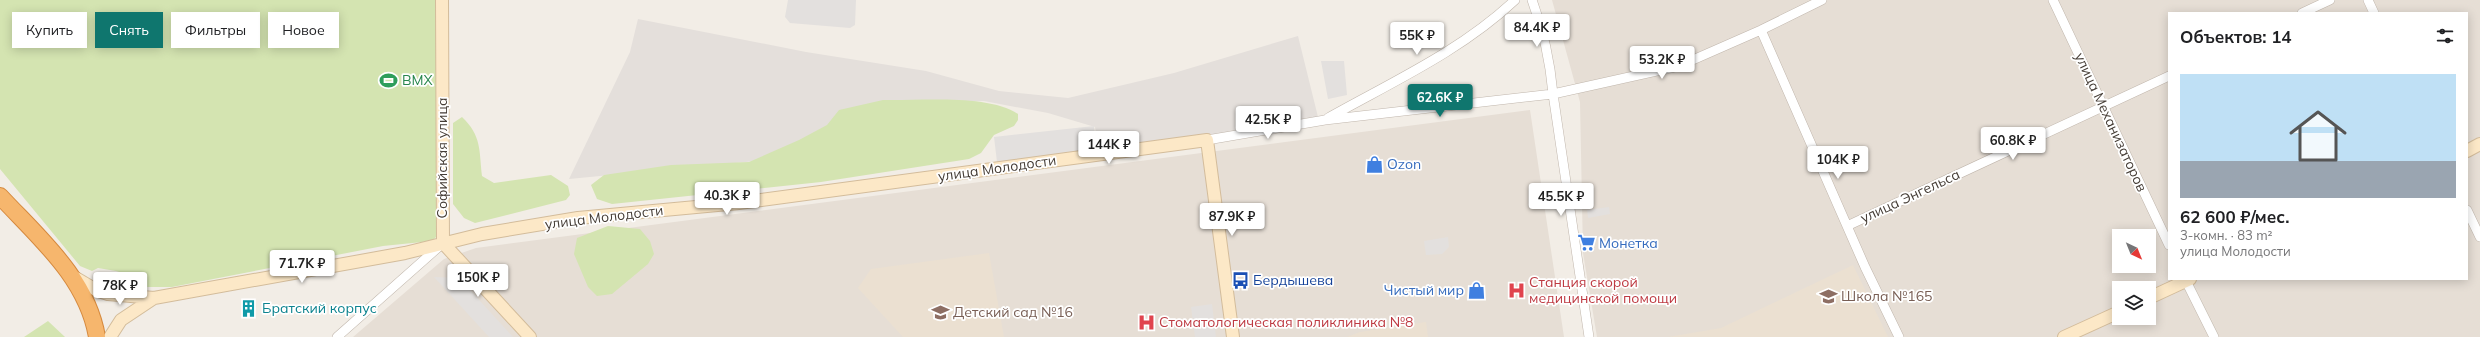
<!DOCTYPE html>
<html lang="ru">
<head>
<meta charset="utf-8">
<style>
  :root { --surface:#fff; --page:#f2f2f2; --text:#202124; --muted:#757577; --accent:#0f766e }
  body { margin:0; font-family:Mulish,sans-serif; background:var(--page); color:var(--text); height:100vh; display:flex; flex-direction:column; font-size:15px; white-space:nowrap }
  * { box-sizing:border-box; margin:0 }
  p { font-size:13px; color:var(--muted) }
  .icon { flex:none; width:22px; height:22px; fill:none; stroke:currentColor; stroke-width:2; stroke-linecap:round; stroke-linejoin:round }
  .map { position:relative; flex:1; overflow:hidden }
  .side { position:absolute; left:2168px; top:12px; width:300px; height:268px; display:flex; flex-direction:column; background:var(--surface); border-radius:0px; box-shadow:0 2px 10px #0003 }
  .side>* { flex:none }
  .top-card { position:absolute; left:12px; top:12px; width:380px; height:36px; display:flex; gap:8px }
  .needle { width:26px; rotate:137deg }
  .controls { position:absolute; left:2112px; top:229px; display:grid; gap:8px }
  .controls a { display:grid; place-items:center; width:44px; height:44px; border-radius:0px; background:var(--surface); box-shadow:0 2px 10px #0003; font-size:20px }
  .price { position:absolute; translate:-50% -34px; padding:0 9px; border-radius:4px; background:#fff; color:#222; font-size:13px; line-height:26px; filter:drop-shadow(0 1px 2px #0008) }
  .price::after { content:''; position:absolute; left:50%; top:24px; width:12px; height:9px; margin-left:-6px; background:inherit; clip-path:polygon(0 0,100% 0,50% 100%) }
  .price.selected { background:var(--accent); color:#fff }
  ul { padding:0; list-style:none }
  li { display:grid; align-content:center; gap:8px; height:212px; padding:0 12px }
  li span { display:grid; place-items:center; height:124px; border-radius:0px; color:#555 }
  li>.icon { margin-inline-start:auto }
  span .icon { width:72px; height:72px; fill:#fffc; stroke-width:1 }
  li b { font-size:17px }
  h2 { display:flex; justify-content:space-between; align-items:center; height:48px; padding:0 12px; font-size:17px }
  .tag { padding:0 14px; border-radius:0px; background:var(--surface); box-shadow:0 2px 10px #0003; font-size:14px; line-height:36px }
  .tag.selected { background:var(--accent); color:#fff }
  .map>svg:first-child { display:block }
  .residential { fill:#e6ded5; fill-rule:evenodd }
  .industrial { fill:#e4dfdb }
  .education { fill:#ebe0d1 }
  .green { fill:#d4e4b1 }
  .parking { fill:#e3e0de }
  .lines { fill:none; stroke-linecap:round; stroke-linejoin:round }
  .street-casing { stroke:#c0b6ac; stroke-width:10 }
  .secondary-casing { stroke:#d3bc9b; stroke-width:14 }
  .highway-casing { stroke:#d5893e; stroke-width:18 }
  .street { stroke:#fff; stroke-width:9 }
  .secondary { stroke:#fce8c7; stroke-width:12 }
  .highway { stroke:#f6b66d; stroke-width:16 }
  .labels { text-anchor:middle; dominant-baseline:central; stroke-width:3.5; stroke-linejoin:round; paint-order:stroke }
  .leisure-label { font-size:14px; fill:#27864d; stroke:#fff; text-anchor:start }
  .street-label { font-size:14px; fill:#453d36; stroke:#fff }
  .shop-label { font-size:14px; fill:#366cbe; stroke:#fff; text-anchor:start }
  .transit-label { font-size:14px; fill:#164399; stroke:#fff; text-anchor:start }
  .health-label { font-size:14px; fill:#be3a42; stroke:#fff; text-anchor:start }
  .education-label { font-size:14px; fill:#785e54; stroke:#fff; text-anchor:start }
  .culture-label { font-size:14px; fill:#0d838f; stroke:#fff; text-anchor:start }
</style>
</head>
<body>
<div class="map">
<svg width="2480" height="337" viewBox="0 0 2480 337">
  <rect width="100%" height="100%" fill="#f2ede6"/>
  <path class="residential" d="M 1552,0 L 2480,0 L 2480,337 L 1597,337 L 1583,253 L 1580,102 ZM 2169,13 L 2467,13 L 2467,279 L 2169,279 ZM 2119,236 L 2149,236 L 2149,266 L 2119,266 ZM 2119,288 L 2149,288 L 2149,318 L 2119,318 Z
    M 1530,110 L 1564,337 L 353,337 L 444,259 L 476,248 Z"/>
  <path class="industrial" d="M 638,19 L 806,52 L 926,71 L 999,91 L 1068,98 L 1174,73 L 1298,36 L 1318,117 L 1194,140 L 1099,148 L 1095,127 L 1048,113 L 984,101 L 916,102 L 826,129 L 756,161 L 569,179 L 630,52 Z"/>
  <path class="education" d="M 989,253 L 1004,337 L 903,337 L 858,288 L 871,269 Z
    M 1853,265 L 1888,337 L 1668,337 L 1721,328 Z
    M 1426,322 L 1428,337 L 1347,337 L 1360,332 Z"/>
  <path class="green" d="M 0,0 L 439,0 L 438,235 L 432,241 L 383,246 L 172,287 L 147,287 L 135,277 L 116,271 L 98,268 L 92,271 L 80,266 L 0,169 Z
    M 883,100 C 920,101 988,94 1018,114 L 1018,120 L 1014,126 L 994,135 L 981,153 L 969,159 L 821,182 L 612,204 L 597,199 L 591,185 L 604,175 L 671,165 L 749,162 L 799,140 L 827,125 L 839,110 Z
    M 462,117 C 482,136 479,151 482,176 L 494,183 L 551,175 L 568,186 L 570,195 L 566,200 L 475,223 L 464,218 L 453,204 L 453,123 Z
    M 608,226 L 640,229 L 650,241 L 654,254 L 648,264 L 612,294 L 597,296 L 588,287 L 574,254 L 577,238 Z
    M 48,321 L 65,337 L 24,337 Z"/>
  <path class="parking" d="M 788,0 L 856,0 L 855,25 L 850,28 L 790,23 L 785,17 Z
    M 1321,61 L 1344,61 L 1347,95 L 1328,99 Z
    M 1094,126 L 1096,149 L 997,162 L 994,137 Z
    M 1609,207 L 1610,214 L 1588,218 L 1587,210 Z
    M 1448,237 L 1449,247 L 1442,254 L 1426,255 L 1424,241 Z
    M 434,277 L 459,278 L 513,337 L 489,337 Z
    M 1212,304 L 1216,337 L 1195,337 L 1191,307 Z"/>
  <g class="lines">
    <defs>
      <path id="street" d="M 1532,0 C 1544,32 1550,60 1553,94 L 1589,337
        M 2053,0 L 2169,245
        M 2368,0 L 2374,13
        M 2302,13 L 2330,0
        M 1761,30 L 1865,267 L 1899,337
        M 1328,118 C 1392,82 1461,51 1515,0
        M 1207,140 L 1325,120 L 1553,94 L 1679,66 L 1761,30 L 1822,0
        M 2467,210 L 2480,237
        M 1847,226 L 2169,76
        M 2185,279 L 2214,337
        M 337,337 L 442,244"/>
      <path id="secondary" d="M 442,0 L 443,243
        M 2467,151 L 2480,144
        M 443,243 L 530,337
        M 74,277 L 96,290 L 108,294 L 154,298 L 405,253 L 482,234 L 578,218 L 739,203 L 1207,140 L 1233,337
        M 2149,298 L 2190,279
        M 110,337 L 121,320 L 154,298
        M 2064,337 L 2119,312"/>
      <path id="highway" d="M 0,196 C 39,238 87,278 97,337"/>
    </defs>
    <use href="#street" class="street-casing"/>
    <use href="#secondary" class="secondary-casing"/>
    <use href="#highway" class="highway-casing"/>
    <use href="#street" class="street"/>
    <use href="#secondary" class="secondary"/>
    <use href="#highway" class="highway"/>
  </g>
  <defs>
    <symbol id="stadium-bare" viewBox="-9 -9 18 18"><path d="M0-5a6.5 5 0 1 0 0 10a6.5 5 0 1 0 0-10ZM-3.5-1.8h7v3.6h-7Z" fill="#2e9e5b" stroke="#fff" stroke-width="2.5" paint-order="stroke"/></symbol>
    <symbol id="shop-bare" viewBox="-9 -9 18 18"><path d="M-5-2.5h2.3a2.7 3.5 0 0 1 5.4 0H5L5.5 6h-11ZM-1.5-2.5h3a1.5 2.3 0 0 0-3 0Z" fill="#3f7fe0" stroke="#fff" stroke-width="2.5" paint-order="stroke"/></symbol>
    <symbol id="supermarket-bare" viewBox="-9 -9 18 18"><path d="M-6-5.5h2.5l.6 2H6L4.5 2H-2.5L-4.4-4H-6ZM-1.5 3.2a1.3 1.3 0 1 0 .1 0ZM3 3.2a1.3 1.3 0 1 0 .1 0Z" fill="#3f7fe0" stroke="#fff" stroke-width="2.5" paint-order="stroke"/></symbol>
    <symbol id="bus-bare" viewBox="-9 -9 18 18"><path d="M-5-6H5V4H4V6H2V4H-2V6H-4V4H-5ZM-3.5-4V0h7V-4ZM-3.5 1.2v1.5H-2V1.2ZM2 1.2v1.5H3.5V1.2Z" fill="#1a4fb4" stroke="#fff" stroke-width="2.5" paint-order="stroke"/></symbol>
    <symbol id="hospital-bare" viewBox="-9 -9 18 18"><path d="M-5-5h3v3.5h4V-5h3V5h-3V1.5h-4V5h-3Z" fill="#e0444e" stroke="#fff" stroke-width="2.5" paint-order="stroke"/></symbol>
    <symbol id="school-bare" viewBox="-9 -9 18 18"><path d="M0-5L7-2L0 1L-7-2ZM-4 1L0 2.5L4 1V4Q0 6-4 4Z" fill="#8d6e63" stroke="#fff" stroke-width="2.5" paint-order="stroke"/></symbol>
    <symbol id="building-bare" viewBox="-9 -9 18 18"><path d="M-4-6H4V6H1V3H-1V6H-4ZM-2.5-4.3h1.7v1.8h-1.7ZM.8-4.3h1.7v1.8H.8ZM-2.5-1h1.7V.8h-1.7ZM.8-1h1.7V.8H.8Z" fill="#0f9aa8" stroke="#fff" stroke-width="2.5" paint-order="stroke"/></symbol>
  </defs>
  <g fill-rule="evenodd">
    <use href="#stadium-bare" x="376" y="68" width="25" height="25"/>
    <use href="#shop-bare" x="1362" y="152" width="25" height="25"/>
    <use href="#supermarket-bare" x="1574" y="230" width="25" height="25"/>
    <use href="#bus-bare" x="1228" y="268" width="25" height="25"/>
    <use href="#shop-bare" x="1464" y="278" width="25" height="25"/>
    <use href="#hospital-bare" x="1504" y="278" width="25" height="25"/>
    <use href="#school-bare" x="1816" y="284" width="25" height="25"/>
    <use href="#building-bare" x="236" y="296" width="25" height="25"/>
    <use href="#school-bare" x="928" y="300" width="25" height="25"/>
    <use href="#hospital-bare" x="1134" y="310" width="25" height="25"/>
  </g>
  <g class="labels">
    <g class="leisure-label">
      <text x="402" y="80">BMX</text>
    </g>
    <g class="street-label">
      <text transform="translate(2111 122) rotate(65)">улица Механизаторов</text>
      <text transform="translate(442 158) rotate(-90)">Софийская улица</text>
      <text transform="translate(997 168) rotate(-8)">улица Молодости</text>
      <text transform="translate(1910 196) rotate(-25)">улица Энгельса</text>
      <text transform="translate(604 217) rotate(-7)">улица Молодости</text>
    </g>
    <g class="shop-label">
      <text x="1387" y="164">Ozon</text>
      <text x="1599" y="243">Монетка</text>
      <text x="1464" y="290" text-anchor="end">Чистый мир</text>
    </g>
    <g class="transit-label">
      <text x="1253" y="280">Бердышева</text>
    </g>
    <g class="health-label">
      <text x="1529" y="282">Станция скорой<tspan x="1529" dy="16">медицинской помощи</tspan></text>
      <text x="1159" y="322">Стоматологическая поликлиника №8</text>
    </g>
    <g class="education-label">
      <text x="1841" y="296">Школа №165</text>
      <text x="953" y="312">Детский сад №16</text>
    </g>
    <g class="culture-label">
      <text x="262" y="308">Братский корпус</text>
    </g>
  </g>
</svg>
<div class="controls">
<a><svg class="needle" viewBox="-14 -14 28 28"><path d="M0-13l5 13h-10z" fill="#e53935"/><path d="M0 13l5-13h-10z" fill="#757577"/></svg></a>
<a><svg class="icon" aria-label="layers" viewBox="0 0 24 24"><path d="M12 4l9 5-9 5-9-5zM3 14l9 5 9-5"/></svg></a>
</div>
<b class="price" style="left:1537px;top:48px">84.4K ₽</b>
<b class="price" style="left:1417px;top:56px">55K ₽</b>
<b class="price" style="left:1662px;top:80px">53.2K ₽</b>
<b class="price selected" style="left:1440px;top:118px">62.6K ₽</b>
<b class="price" style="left:1268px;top:140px">42.5K ₽</b>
<b class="price" style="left:2013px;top:161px">60.8K ₽</b>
<b class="price" style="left:1109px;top:165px">144K ₽</b>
<b class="price" style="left:1838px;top:180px">104K ₽</b>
<b class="price" style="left:727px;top:216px">40.3K ₽</b>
<b class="price" style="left:1561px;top:217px">45.5K ₽</b>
<b class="price" style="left:1232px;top:237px">87.9K ₽</b>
<b class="price" style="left:302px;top:284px">71.7K ₽</b>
<b class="price" style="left:478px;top:298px">150K ₽</b>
<b class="price" style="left:120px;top:306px">78K ₽</b>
<div class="top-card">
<a class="tag">Купить</a>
<a class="tag selected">Снять</a>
<a class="tag">Фильтры</a>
<a class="tag">Новое</a>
</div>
<section class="side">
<h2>Объектов: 14<svg class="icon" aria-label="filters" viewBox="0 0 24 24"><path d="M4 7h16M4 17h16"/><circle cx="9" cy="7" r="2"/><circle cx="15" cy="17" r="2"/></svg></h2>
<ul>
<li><span style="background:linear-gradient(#bfe0f5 70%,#9aa5b1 0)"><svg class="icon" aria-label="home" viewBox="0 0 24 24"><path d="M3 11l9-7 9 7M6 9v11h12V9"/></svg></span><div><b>62 600 ₽/мес.</b><p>3-комн. · 83 m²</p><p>улица Молодости</p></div></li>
</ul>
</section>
</div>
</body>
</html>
